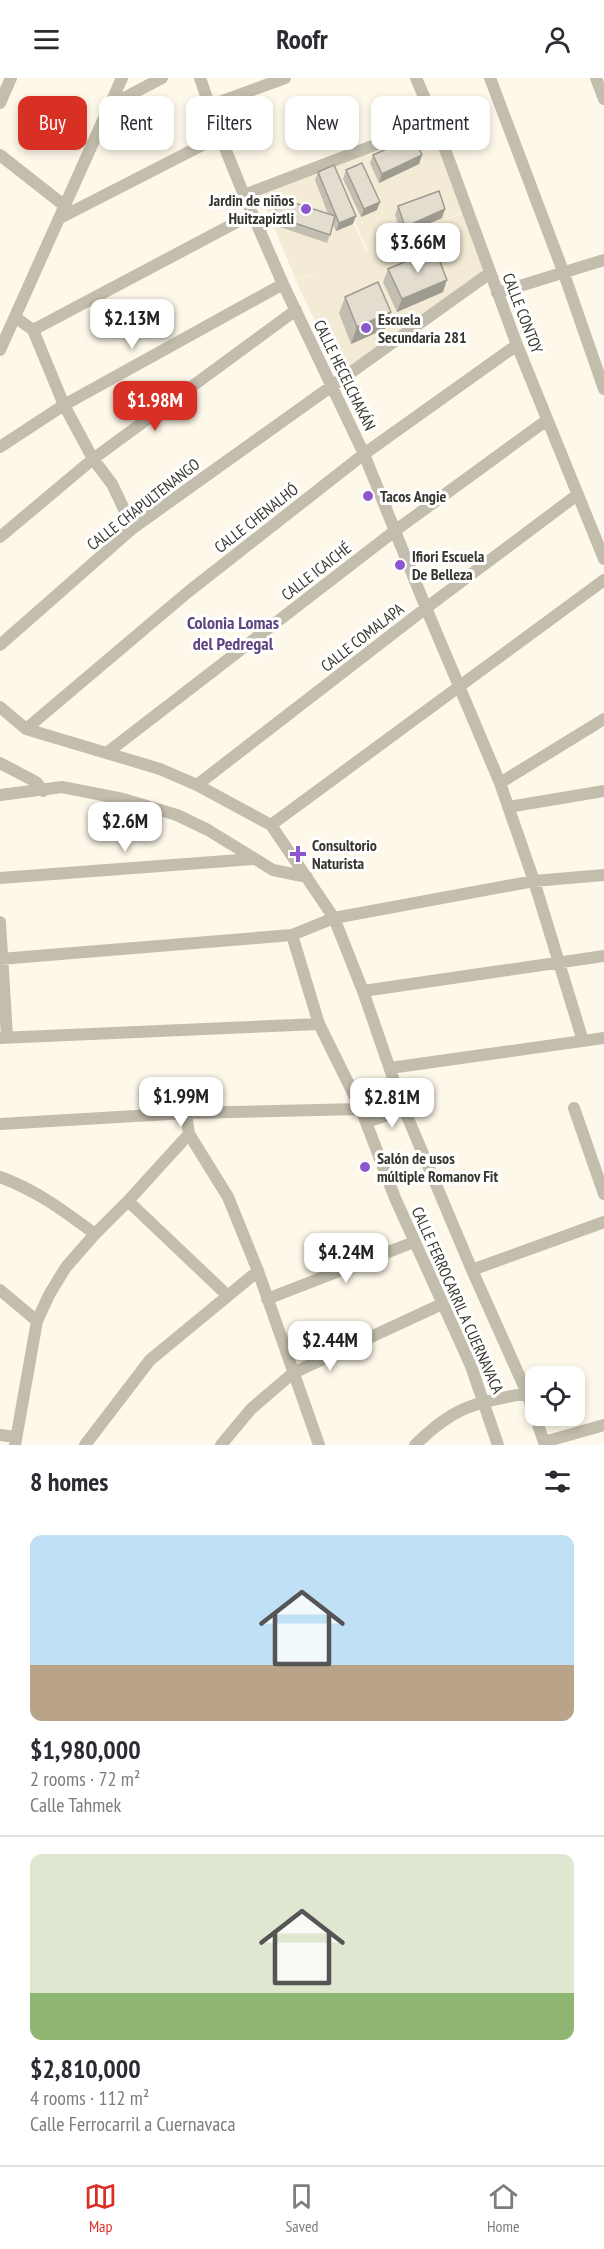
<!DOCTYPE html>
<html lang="en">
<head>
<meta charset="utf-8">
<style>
  :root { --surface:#fff; --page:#f7f7f7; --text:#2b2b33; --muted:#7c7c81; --line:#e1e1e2; --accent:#d93025 }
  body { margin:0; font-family:"PT Sans Narrow",sans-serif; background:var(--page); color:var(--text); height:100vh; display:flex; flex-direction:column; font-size:22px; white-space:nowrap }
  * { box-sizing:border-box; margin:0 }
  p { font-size:20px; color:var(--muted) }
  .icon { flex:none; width:33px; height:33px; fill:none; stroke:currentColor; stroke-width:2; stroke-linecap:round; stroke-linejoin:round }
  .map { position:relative; height:1367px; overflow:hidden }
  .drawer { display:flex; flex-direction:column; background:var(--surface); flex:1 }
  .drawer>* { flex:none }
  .hud { position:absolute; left:18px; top:18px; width:568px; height:54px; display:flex; gap:12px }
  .tools { position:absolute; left:525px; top:1288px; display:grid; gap:12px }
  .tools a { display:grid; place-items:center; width:60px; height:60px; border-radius:12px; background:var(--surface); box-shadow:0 3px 9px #0003; font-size:30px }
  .price { position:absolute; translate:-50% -51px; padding:0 14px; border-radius:12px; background:#fff; color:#222; font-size:20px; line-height:39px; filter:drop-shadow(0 2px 3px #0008) }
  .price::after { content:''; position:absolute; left:50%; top:36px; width:18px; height:14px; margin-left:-9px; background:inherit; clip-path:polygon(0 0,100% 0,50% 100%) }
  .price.on { background:var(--accent); color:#fff }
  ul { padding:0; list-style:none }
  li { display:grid; align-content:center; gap:12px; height:318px; padding:0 30px }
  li+li { border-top:2px solid var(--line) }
  li span { display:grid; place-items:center; height:186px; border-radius:12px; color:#555 }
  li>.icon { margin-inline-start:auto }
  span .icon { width:108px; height:108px; fill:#fffc; stroke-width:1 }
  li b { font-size:26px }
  h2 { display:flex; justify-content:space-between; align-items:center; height:72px; padding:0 30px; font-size:26px }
  .pill { padding:0 21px; border-radius:12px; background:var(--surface); box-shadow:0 3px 9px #0003; font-size:21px; line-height:54px }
  .pill.on { background:var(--accent); color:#fff }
  header { display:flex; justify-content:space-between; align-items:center; height:78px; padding:0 30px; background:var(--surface); font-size:27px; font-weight:700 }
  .menu { display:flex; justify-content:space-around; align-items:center; height:84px; border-top:2px solid var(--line); background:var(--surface); font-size:16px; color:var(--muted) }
  .menu a { display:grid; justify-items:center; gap:3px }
  .menu .on { color:var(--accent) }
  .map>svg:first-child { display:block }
  .built { fill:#f3ebd5 }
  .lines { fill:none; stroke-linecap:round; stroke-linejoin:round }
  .street { stroke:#c2bdac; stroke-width:12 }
  .wall { fill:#c2beb2 }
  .shaded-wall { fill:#9e9b91 }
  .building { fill:#e2ddcf; stroke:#9e9b91; stroke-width:1.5 }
  .poi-dot { fill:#8d56ce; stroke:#fff; stroke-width:2 }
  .labels { text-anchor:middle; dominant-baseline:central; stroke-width:6; stroke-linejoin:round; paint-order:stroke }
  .poi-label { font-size:16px; font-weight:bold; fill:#383630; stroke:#fff; text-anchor:start }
  .street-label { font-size:16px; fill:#383630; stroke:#fff }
  .neighbourhood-label { font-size:18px; font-weight:bold; fill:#5e4581; stroke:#fff }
</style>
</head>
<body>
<header><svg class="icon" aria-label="menu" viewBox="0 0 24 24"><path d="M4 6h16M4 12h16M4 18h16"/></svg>Roofr<svg class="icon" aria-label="person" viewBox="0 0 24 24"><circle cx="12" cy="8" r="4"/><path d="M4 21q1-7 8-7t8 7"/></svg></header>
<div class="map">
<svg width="604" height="1367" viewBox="0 0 604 1367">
  <rect width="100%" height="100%" fill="#fdf8e9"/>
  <path class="built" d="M 434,49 L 469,131 L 431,148 L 469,133 L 496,196 L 341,297 L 296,203 L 323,192 L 296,202 L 260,116 L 328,89 L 367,175 L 368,174 L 332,90 Z"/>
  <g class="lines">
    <path class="street" d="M 200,0 L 220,58 L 244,117 L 283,206 L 364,376 L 426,530 L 500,705 L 534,803 L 583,963
      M 416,0 L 435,44 L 517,267 L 604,481
      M 490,0 L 563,193 L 604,311
      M 596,0 L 604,21
      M 0,25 L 11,0
      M 109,28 L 162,0
      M 209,28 L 285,0
      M 0,77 L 65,128
      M 244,117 L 435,44
      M 60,140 L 220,58
      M 497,215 L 604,182
      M 15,239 L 33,252 L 64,327 L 93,381 L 112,406 L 133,450
      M 33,252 L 252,136
      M 0,272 L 122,0
      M 0,369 L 64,327 L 283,206
      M 0,459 L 93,381 L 296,232
      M 0,567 L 133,450 L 490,195
      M 0,629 L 26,651 L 160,691 L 197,707 L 271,747 L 334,840 L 363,913 L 402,1026 L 472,1192 L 527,1315 L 545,1367
      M 26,651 L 188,514 L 364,376 L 517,267
      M 108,674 L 396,452 L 547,342
      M 0,685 L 36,704 L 43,713
      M 500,705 L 604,641
      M 197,707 L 426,530 L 577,417
      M 0,717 L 62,709 L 123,721 L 177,737 L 208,752 L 273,792 L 307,799
      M 508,729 L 604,713
      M 271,747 L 604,502
      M 0,800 L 253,781
      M 0,844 L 7,959
      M 292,857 L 319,946 L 361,1031 L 395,1120 L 471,1288 L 498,1367
      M 0,881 L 292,857 L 334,840 L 534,803 L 604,797
      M 363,913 L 604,878
      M 0,960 L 319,946
      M 390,990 L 604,960
      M 574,1030 L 604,1116
      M 186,1035 L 189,1056 L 228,1119 L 258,1193 L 319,1367
      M 366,1044 L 385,1038 L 402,1026
      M 0,1046 L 186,1035 L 361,1031
      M 0,1099 C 36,1112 64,1133 95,1156
      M 128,1123 L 227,1217
      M 472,1192 L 604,1144
      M 0,1212 L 37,1243
      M 267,1221 L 414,1164
      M 0,1357 L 16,1359
      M 544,1364 L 604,1347
      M 15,1367 L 37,1243 L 49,1217 L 66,1189 L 95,1156 L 128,1123 L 189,1056
      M 85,1367 L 150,1282 L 258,1193
      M 221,1367 L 251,1331 L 293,1295 L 442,1226
      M 415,1367 C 456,1327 473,1326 527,1315"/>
  </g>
  <path class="wall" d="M 373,77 L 422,77 L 419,86 L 379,105 L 370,85 Z
    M 346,92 L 377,132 L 361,139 L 343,101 Z
    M 318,94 L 353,146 L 336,153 L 333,147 L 327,165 L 271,146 L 279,120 L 328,136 L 315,102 Z
    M 398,128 L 442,140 L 402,157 L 395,137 Z
    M 388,191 L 443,214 L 397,234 L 383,204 Z
    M 345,219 L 385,251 L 351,266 L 339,235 Z"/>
  <path class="shaded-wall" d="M 422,77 L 419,86 L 379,105 L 382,96 Z
    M 380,124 L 377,132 L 361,139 L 364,131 Z
    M 445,131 L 442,140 L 402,157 L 405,149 Z
    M 356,138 L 353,146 L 336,153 L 339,145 Z
    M 447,202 L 443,214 L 397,234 L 402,221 Z
    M 391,234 L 385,251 L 351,266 L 357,249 Z"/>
  <path class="building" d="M 414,59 L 422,77 L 382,96 L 373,77 Z
    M 362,85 L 380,124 L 364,131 L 346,92 Z
    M 334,87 L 356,138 L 339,145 L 318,94 Z
    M 439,113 L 445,131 L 405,149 L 398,128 Z
    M 279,120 L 335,138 L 330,157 L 274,138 Z
    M 435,171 L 447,202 L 402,221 L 388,191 Z
    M 378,204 L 391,234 L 357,249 L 345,219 Z"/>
  <g class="poi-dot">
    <circle cx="306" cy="131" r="6"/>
    <circle cx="366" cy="250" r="6"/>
    <circle cx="368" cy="418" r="6"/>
    <circle cx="400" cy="487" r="6"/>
    <path d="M295 767h6v6h6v6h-6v6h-6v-6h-6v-6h6z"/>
    <circle cx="365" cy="1089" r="6"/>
  </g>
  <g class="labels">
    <g class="poi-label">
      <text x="294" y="122" text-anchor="end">Jardin de niños<tspan x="294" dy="18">Huitzapiztli</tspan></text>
      <text x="378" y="241">Escuela<tspan x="378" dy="18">Secundaria 281</tspan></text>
      <text x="380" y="418">Tacos Angie</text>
      <text x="412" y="478">Ifiori Escuela<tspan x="412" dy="18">De Belleza</tspan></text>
      <text x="312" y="767">Consultorio<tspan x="312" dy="18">Naturista</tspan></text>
      <text x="377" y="1080">Salón de usos<tspan x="377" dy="18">múltiple Romanov Fit</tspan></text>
    </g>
    <g class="street-label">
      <text transform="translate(523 235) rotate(69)">CALLE CONTOY</text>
      <text transform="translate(345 297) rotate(64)">CALLE HECELCHAKÁN</text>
      <text transform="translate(143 426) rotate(-38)">CALLE CHAPULTENANGO</text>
      <text transform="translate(256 440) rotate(-38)">CALLE CHENALHÓ</text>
      <text transform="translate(316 493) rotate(-38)">CALLE ICAICHÉ</text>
      <text transform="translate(362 559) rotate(-38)">CALLE COMALAPA</text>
      <text transform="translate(458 1222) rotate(66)">CALLE FERROCARRIL A CUERNAVACA</text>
    </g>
    <g class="neighbourhood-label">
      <text x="233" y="544">Colonia Lomas<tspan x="233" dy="21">del Pedregal</tspan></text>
    </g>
  </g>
</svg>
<div class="tools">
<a><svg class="icon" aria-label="locate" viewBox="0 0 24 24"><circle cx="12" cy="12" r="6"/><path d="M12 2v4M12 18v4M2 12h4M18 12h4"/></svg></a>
</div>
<b class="price" style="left:418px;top:196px">$3.66M</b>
<b class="price" style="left:132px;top:272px">$2.13M</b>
<b class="price on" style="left:155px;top:354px">$1.98M</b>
<b class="price" style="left:125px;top:775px">$2.6M</b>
<b class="price" style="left:181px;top:1050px">$1.99M</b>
<b class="price" style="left:392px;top:1051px">$2.81M</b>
<b class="price" style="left:346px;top:1206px">$4.24M</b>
<b class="price" style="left:330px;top:1294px">$2.44M</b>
<div class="hud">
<a class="pill on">Buy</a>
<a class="pill">Rent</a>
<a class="pill">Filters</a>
<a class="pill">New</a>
<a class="pill">Apartment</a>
</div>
</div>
<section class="drawer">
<h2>8 homes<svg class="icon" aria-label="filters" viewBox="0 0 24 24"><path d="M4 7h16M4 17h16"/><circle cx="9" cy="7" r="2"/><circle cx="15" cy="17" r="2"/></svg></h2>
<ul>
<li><span style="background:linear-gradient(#bfe0f5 70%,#b9a48a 0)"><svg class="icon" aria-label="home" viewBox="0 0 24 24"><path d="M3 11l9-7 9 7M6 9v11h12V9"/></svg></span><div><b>$1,980,000</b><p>2 rooms · 72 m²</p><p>Calle Tahmek</p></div></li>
<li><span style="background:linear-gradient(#dfe7d0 75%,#8fb573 0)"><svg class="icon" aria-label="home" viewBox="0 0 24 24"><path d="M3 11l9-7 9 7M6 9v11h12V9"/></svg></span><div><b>$2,810,000</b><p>4 rooms · 112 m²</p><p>Calle Ferrocarril a Cuernavaca</p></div></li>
</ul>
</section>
<nav class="menu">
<a class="on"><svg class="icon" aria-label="map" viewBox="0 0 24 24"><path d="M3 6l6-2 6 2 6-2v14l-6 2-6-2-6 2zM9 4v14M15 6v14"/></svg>Map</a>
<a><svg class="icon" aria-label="saved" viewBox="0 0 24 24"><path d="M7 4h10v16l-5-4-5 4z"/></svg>Saved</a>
<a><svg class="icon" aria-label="home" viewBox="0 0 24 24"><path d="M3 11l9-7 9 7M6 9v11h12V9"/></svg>Home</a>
</nav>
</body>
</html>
